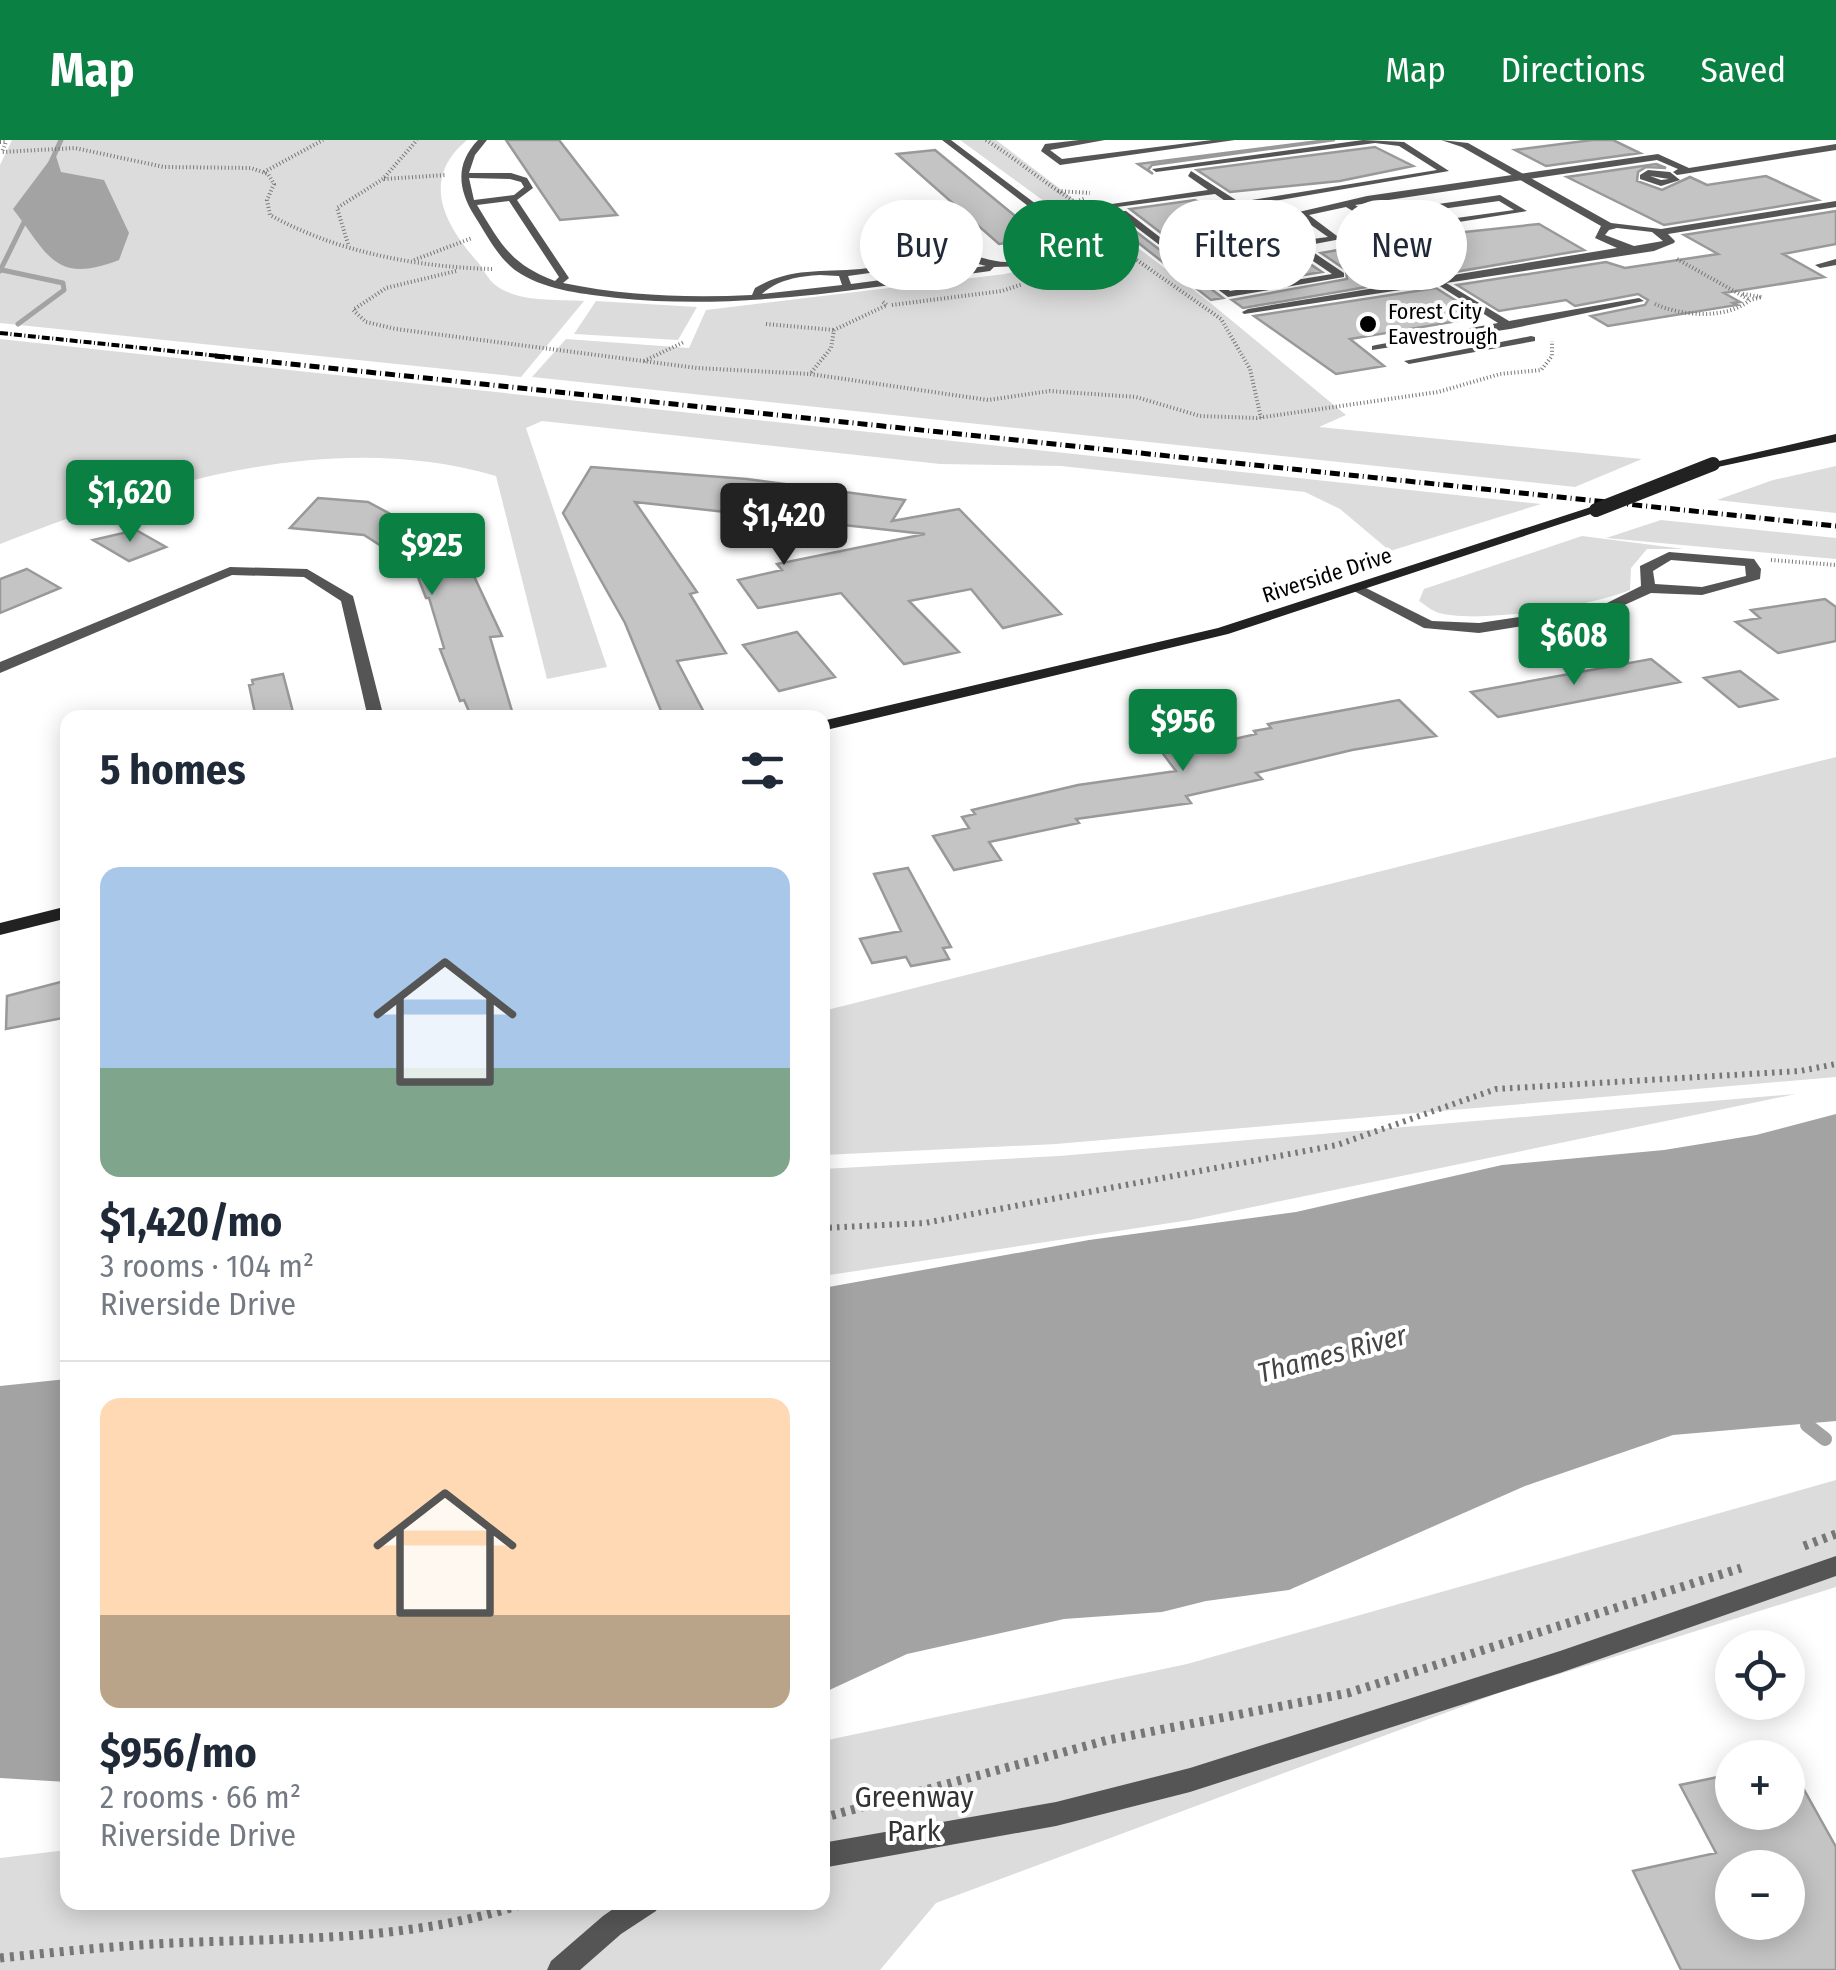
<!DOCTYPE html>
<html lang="en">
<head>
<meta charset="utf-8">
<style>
  :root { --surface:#fff; --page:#f2f2f3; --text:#1f2937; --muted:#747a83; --line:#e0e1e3; --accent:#0b8043 }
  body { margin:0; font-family:"Fira Sans Condensed",sans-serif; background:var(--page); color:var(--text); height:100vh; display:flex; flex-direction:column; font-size:38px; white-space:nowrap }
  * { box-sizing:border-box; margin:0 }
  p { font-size:32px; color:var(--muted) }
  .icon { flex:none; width:55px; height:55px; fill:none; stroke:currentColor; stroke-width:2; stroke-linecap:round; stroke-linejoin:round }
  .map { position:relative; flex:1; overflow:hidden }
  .details { position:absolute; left:60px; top:570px; width:770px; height:1200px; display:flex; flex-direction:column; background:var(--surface); border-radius:20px; box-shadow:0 5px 25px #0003 }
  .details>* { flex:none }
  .banner { position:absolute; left:860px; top:60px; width:825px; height:90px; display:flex; gap:20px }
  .buttons { position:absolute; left:1715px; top:1490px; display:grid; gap:20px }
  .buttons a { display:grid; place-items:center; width:90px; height:90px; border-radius:50%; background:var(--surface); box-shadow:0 5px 25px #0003; font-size:50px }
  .price { position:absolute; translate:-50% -85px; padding:0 22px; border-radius:10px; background:var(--accent); color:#fff; font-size:32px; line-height:65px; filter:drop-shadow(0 2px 5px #0008) }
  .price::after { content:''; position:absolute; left:50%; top:60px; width:30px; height:22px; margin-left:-15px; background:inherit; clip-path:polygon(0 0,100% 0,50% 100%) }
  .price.current { background:#222; color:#fff }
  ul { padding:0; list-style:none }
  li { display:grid; align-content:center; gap:20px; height:530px; padding:0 40px }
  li+li { border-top:2px solid var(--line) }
  li span { display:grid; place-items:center; height:310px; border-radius:20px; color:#555 }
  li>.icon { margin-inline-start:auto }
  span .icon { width:180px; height:180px; fill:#fffc; stroke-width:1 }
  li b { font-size:42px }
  h2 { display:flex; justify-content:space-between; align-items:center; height:120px; padding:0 40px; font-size:42px }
  .chip { padding:0 35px; border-radius:45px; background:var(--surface); box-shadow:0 5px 25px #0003; font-size:35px; line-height:90px }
  .chip.current { background:var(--accent); color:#fff }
  header { display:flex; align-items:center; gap:60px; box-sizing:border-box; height:140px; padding:0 50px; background:var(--accent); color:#fff }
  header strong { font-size:48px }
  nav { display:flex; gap:55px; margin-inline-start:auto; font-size:35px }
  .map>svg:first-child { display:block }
  .green { fill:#dcdcdc }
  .water { fill:#a3a3a3 }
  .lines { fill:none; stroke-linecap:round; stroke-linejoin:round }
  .stream-far1 { stroke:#a3a3a3; stroke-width:5 }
  .stream { stroke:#a3a3a3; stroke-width:14 }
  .building { fill:#c4c4c4; stroke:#999; stroke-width:2.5; fill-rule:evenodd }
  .path-far2 { stroke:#777; stroke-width:4; stroke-dasharray:1 2.5; stroke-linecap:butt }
  .path-far1 { stroke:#777; stroke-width:6; stroke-dasharray:2.5 5; stroke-linecap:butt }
  .path { stroke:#777; stroke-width:9; stroke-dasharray:4 6; stroke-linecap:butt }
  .lane { fill:#555; fill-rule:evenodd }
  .street { fill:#555; fill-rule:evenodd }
  .secondary { fill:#222; fill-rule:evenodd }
  .rail-far1 { stroke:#000; stroke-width:4; stroke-dasharray:8 2.5 1 2.5; stroke-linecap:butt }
  .rail { stroke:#000; stroke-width:5; stroke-dasharray:10 4 1 4; stroke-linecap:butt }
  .secondary-bridge { stroke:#222; stroke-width:14 }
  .poi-dot { fill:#000; stroke:#fff; stroke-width:4 }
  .labels { text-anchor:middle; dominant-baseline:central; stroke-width:8; stroke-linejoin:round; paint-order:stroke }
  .far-poi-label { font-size:22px; fill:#000; stroke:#fff; text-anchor:start }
  .far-street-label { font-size:22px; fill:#000; stroke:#fff }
  .water-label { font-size:28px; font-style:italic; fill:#444; stroke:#fff }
  .near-park-label { font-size:30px; fill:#333; stroke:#fff }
</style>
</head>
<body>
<header>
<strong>Map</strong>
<nav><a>Map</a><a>Directions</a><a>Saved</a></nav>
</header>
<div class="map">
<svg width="1836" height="1830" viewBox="0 0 1836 1830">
  <rect width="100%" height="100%" fill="#fff"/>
  <path class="green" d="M 12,0 L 467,0 C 421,38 443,82 475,119 C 482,126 487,138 494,144 C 517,163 556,159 584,161 L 521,237 L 0,183 L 0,25 Z
    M 960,0 L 996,0 L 1208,161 L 1346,275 L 1319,287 L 1642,319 L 1575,347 L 532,237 L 566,199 L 689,208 L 706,170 L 1005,134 L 1058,121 L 1089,94 Z
    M 596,161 L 697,167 L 678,200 L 574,194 Z
    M 0,199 L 1541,364 L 1390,411 L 1340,369 L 1305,352 L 1061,326 L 940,324 L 542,281 L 526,288 L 607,527 L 547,539 L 496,336 C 331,288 155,343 0,404 Z
    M 1836,326 L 1836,373 L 1717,360 L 1773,340 Z
    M 1661,380 L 1836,398 L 1836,419 L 1606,398 Z
    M 1582,396 L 1684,409 L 1647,409 L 1631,428 L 1630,450 C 1591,466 1480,484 1439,473 C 1432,471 1425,465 1419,461 L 1424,449 Z
    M 1836,617 L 1836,937 L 1056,1004 L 823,1015 L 823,871 Z
    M 1796,954 L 1190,1080 L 823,1136 L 823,1029 L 1059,1016 Z
    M 1836,1340 L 1836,1447 L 1496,1554 L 936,1763 L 880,1830 L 0,1830 L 0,1718 L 67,1710 L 68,1762 L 822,1762 L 823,1601 L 1187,1524 Z"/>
  <path class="water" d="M 55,13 L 61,32 L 104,40 L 129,93 L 119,120 C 54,145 48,114 13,69 Z
    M 1836,974 L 1836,1281 L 1673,1295 L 1525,1346 L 1289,1450 L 1206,1461 L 1162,1472 L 1064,1479 L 907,1514 L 823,1553 L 823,1148 L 1089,1100 L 1296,1072 L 1502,1025 L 1664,1010 L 1756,995 Z
    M 67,1239 L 67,1642 L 0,1638 L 0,1246 Z"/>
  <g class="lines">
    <path class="stream-far1" d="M 51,22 L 61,0
      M 2,130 L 63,143 L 64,150 L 18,184
      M 0,131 L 28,74"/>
    <path class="stream" d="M 1807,1285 L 1825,1299"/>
  </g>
  <path class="building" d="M 506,0 L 559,0 L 617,75 L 560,80 Z
    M 1327,0 L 1335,0 L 1152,25 L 1148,30 L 1153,34 L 1138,24 Z
    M 1592,0 L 1613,0 L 1640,13 L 1546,26 L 1515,10 Z
    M 1375,7 L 1413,26 L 1340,41 L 1230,52 L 1197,30 Z
    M 935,10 L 1042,98 L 999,104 L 897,14 Z
    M 1656,24 L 1666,28 L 1646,27 L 1638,32 L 1637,41 L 1662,50 L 1690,37 L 1707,45 L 1766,36 L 1818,60 L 1664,85 L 1567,37 Z
    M 1195,60 L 1285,107 L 1322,132 L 1231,147 L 1130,69 Z
    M 1116,71 L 1118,78 L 1223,158 L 1211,160 L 1099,72 Z
    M 1836,71 L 1836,104 L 1783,114 L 1824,137 L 1724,153 L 1740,162 L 1733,163 L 1737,165 L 1608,186 L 1591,176 L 1645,165 L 1648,160 L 1638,154 L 1575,166 L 1566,160 L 1499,171 L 1457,145 L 1606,122 L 1625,128 L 1718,114 L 1684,95 Z
    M 1539,84 L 1584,110 L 1243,168 L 1232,160 L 1347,139 L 1346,130 L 1321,113 L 1441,92 L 1446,94 Z
    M 1436,148 L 1477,174 L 1473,175 L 1476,178 L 1350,199 L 1384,226 L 1336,234 L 1254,176 Z
    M 591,327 L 747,339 L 905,360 L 892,381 L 959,369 L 1061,474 L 1003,488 L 971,449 L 909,461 L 959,512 L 904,524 L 841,453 L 758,468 L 738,440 L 782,430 L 777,424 L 925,394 L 635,362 L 697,452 L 690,454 L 726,513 L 677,521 L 707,578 L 664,578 L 625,483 L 563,373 Z
    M 318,358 L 368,362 L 439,400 L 427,405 L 472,432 L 502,496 L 490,497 L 514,578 L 472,578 L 464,560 L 460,561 L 440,509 L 444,508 L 429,458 L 426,458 L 414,427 L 364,395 L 290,388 Z
    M 136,390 L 166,407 L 129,421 L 93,400 Z
    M 27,429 L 60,448 L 0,473 L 0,439 Z
    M 1825,459 L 1836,467 L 1836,501 L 1778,513 L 1736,482 L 1760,478 L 1751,470 Z
    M 797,492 L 835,537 L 779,551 L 743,505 Z
    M 1651,519 L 1680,542 L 1498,577 L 1471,552 Z
    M 1740,531 L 1777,559 L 1739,567 L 1704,538 Z
    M 283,534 L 293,572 L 256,578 L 249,545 L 253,544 L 252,540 Z
    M 1399,560 L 1436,596 L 1352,610 L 1256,633 L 1262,639 L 1186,656 L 1191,663 L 1076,679 L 1079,683 L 989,702 L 1001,720 L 954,730 L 933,696 L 969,688 L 962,677 L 975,674 L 972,670 L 1078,645 L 1176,631 L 1134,575 L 1166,569 L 1196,608 L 1256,594 L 1254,591 L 1271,588 L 1268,584 Z
    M 908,728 L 951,807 L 943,808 L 949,819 L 911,826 L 906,817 L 872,823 L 860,799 L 901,791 L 874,734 Z
    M 68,840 L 68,877 L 6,889 L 7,856 Z
    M 1788,1621 L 1836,1707 L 1836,1830 L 1681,1830 L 1633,1731 L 1716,1713 L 1680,1645 L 1732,1634 L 1732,1672 L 1788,1672 ZM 1732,1728 L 1788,1728 L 1788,1782 L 1732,1782 Z"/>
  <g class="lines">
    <path class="path-far2" d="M 986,0 C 1021,22 1051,49 1087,69
      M 0,2 L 6,2 L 2,12 L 75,8 L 164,27 L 251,28 L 268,34 L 274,44 L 267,60 L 270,75 C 337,112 416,127 492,129
      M 264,32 L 323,0
      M 384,39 L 446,35
      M 1058,51 L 1090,53
      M 1073,63 L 1086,58
      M 1100,83 L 1124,111 L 1221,179 L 1250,229 L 1261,278
      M 348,104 L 337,68 L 383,39 L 417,0
      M 1350,109 L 1380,129
      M 414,120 L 472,98
      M 456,131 L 386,148 L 353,170 L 366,182 L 396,189 L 697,228 L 810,234
      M 1035,140 L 1124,111
      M 1743,154 L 1762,157 L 1750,160
      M 883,162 L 887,165 L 834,190 L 831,208 L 810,234 L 988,260 L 1050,251 L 1136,257 L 1200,276 L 1257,278 L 1438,252 L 1500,234 L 1541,230 L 1552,216 L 1552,201
      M 1655,164 C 1681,176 1726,180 1750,160 L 1677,119
      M 892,165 L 1002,151 L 1023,144
      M 766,184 L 834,190
      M 644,221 L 684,202
      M 1771,420 L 1836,425"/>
    <path class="path-far1" d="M 822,1088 L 925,1083 L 1337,1005 L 1496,949 L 1800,931 L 1836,924"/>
    <path class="path" d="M 1804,1406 L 1836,1394
      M 822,1678 L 1108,1600 L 1348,1553 L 1741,1428
      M 0,1818 C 66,1811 132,1804 198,1802 C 311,1798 421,1799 529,1762"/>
    <path class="lane" d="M 478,0 L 487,0 L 475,15 L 469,33 L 511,33 L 527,38 L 533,48 L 517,60 L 569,138 L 563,143 C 626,156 689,158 752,155 L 755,148 C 795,125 825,134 868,128 C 898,123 931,114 962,114 C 980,115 996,125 1016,121 C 1030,118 1051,101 1058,89 L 942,0 L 951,0 L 1068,88 L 1059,102 L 1023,126 L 994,127 L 990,131 C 865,148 743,171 617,158 C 585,154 549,151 521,134 C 499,121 487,95 474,75 C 458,49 455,24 478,0 ZM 469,38 L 510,39 L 521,42 L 524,47 L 514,55 L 474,60 ZM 509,61 L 559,137 L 555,141 C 510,124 501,104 477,65 ZM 963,120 L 986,126 L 851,144 L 848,136 ZM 820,135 L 839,136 L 842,145 L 762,154 C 777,140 799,136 820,135 Z
      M 1079,0 L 1105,0 L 1050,10 L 1062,19 L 1212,0 L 1235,0 L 1060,25 L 1041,11 L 1045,4 Z
      M 1363,0 L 1404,2 L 1449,31 L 1245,66 L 1265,80 L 1367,56 L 1658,14 L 1689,28 L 1836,4 L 1836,10 L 1677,35 L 1673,32 L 1678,29 L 1657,20 L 1355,65 L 1370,74 L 1500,55 L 1527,71 L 1390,93 L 1346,67 L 1309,75 L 1341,99 L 1304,106 L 1344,133 L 1344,137 L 1228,157 L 1120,75 L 1120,71 L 1126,71 L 1230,151 L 1332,134 L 1215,54 L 1102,69 L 1098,66 L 1208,50 L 1188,36 L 1191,31 L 1239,62 L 1437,30 L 1399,6 L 1375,3 L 1156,32 L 1152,29 ZM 1499,61 L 1514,70 L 1392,87 L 1377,78 ZM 1300,77 L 1301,78 L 1328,97 L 1297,101 L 1271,84 Z
      M 1648,30 L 1670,32 L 1680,40 L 1661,46 L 1640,39 L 1640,35 ZM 1650,36 L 1669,39 L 1661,40 Z
      M 1836,119 L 1836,125 L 1820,128 L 1815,125 Z
      M 1438,138 L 1509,181 L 1639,158 L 1644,161 L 1510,189 L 1372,210 L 1372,206 L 1376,205 L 1498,183 L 1435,143 L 1435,139 Z
      M 1531,196 L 1535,197 L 1535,201 L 1409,224 L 1404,221 Z
      M 1836,1416 L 1836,1436 L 1560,1533 L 1190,1652 L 1056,1686 L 822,1728 L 822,1703 L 1056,1662 L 1190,1628 L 1560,1511 Z
      M 623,1762 L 660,1762 L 656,1771 L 621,1794 L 580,1830 L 547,1830 L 551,1821 L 603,1776 Z"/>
    <path class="street" d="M 1441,0 L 1468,3 L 1611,83 L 1661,89 L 1836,61 L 1836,67 L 1668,94 L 1675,101 L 1674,103 L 1654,111 L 1244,174 L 1242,172 L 1248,169 L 1617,108 L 1595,98 L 1601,86 L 1462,7 ZM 1617,88 L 1652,92 L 1663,101 L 1634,106 L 1605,95 L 1609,90 Z
      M 1669,412 L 1754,419 L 1761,429 L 1760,439 L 1702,455 L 1651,453 L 1609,472 L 1479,493 L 1424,488 L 1352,450 L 1364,447 L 1432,481 L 1479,483 L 1605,464 L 1641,446 L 1640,426 ZM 1671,420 L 1745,426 L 1746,436 L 1702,447 L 1655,444 L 1653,431 Z
      M 230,427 L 307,429 L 353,456 L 384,578 L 368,578 L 341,461 L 304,437 L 232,435 L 0,533 L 0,522 Z"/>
    <path class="secondary" d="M 1836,294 L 1836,302 L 1713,328 L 1706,324 Z
      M 1591,367 L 1603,370 L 1228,494 L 822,591 L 822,581 L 1218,488 Z
      M 68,766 L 68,778 L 0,795 L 0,783 Z"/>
    <path class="rail-far1" d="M 0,193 L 238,218"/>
    <path class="rail" d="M 215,216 L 1836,386"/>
    <path class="secondary-bridge" d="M 1596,370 L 1713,324"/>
  </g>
  <circle class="poi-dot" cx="1368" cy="184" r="10"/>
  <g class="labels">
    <g class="far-poi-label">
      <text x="1388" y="171">Forest City<tspan x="1388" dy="25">Eavestrough</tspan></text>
    </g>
    <g class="far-street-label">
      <text transform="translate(1327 435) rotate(-18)">Riverside Drive</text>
    </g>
    <g class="water-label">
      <text transform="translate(1332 1214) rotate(-15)">Thames River</text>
    </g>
    <g class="near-park-label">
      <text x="914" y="1657">Greenway<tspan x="914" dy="34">Park</tspan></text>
    </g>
  </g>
</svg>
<div class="buttons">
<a><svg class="icon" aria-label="locate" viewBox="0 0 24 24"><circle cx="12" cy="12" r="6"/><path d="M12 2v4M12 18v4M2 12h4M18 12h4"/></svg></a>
<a>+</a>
<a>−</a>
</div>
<b class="price" style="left:130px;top:405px">$1,620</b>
<b class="price current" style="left:784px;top:428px">$1,420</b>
<b class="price" style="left:432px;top:458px">$925</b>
<b class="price" style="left:1574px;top:548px">$608</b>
<b class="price" style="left:1183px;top:634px">$956</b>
<div class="banner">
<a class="chip">Buy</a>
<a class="chip current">Rent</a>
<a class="chip">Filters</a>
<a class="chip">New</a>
</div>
<section class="details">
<h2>5 homes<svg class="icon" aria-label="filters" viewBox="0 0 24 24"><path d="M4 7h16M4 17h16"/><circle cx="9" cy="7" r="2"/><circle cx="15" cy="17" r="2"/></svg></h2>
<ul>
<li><span style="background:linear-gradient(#a9c7e8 65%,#7fa58c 0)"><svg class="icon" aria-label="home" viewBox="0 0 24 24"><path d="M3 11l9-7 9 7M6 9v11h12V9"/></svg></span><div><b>$1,420/mo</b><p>3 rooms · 104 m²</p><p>Riverside Drive</p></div></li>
<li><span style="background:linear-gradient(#ffd9b3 70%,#b9a48a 0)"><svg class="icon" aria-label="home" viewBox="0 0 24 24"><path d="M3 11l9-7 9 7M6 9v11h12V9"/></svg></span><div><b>$956/mo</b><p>2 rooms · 66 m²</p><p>Riverside Drive</p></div></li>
</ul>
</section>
</div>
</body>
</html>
